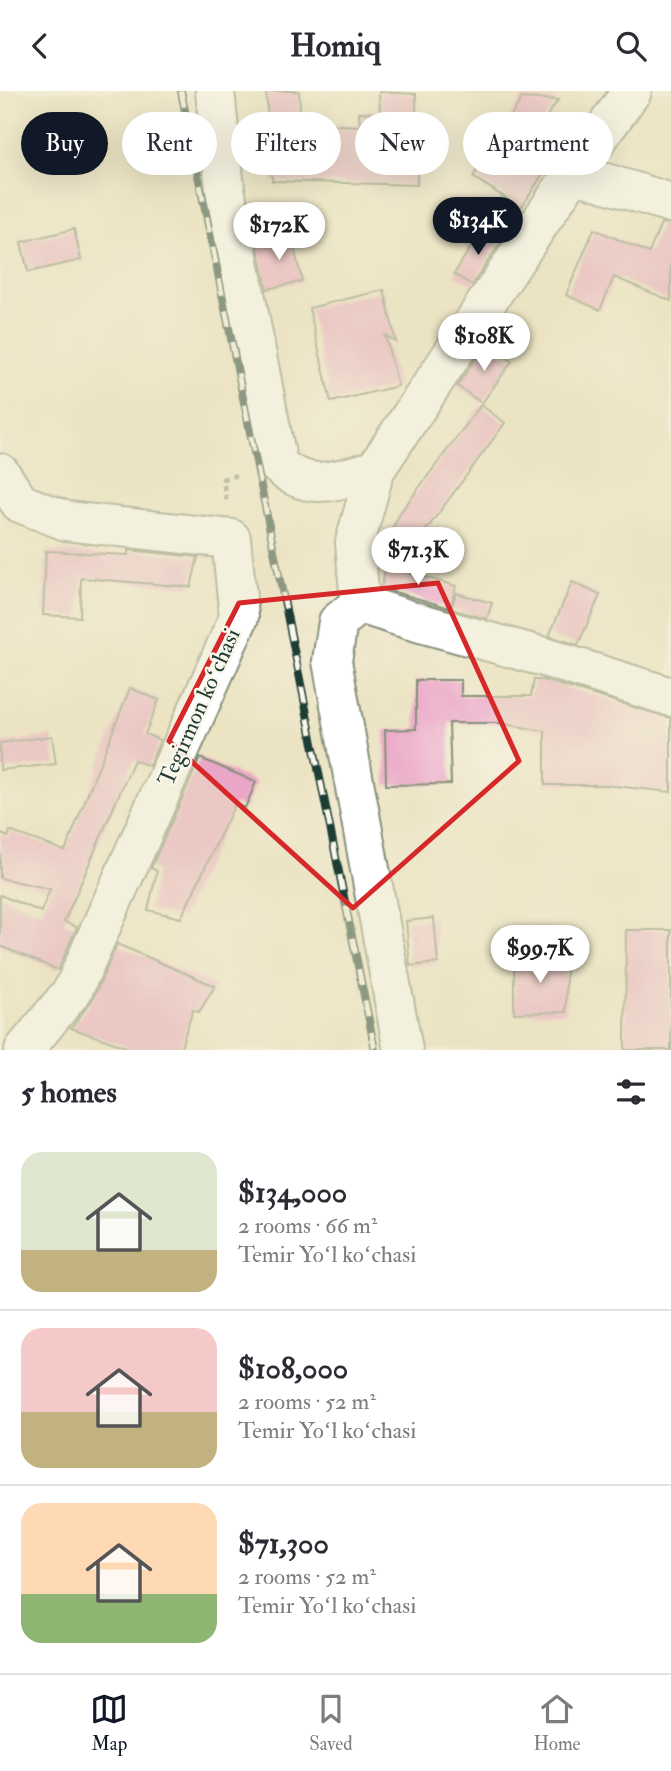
<!DOCTYPE html>
<html lang="en">
<head>
<meta charset="utf-8">
<style>
  :root { --surface:#fff; --page:#f2f2f3; --text:#2b2b33; --muted:#7c7c81; --line:#e1e1e2; --accent:#111827 }
  body { margin:0; font-family:"IM FELL Double Pica",serif; background:var(--page); color:var(--text); height:100vh; display:flex; flex-direction:column; font-size:26px; white-space:nowrap }
  * { box-sizing:border-box; margin:0 }
  p { font-size:23px; color:var(--muted) }
  .icon { flex:none; width:38px; height:38px; fill:none; stroke:currentColor; stroke-width:2; stroke-linecap:round; stroke-linejoin:round }
  .map { position:relative; height:959px; overflow:hidden }
  .details { display:flex; flex-direction:column; background:var(--surface); flex:1 }
  .details>* { flex:none }
  .top-card { position:absolute; left:21px; top:21px; width:630px; height:63px; display:flex; gap:14px }
  .price { position:absolute; translate:-50% -60px; padding:0 16px; border-radius:24px; background:#fff; color:#222; font-size:23px; line-height:46px; filter:drop-shadow(0 2px 4px #0008) }
  .price::after { content:''; position:absolute; left:50%; top:42px; width:21px; height:16px; margin-left:-10px; background:inherit; clip-path:polygon(0 0,100% 0,50% 100%) }
  .price.selected { background:var(--accent); color:#fff }
  ul { padding:0; list-style:none }
  li { display:flex; align-items:center; gap:21px; height:175px; padding:0 21px }
  li+li { border-top:2px solid var(--line) }
  li span { display:grid; place-items:center; flex:none; width:196px; height:140px; border-radius:21px; color:#555 }
  li>.icon { margin-inline-start:auto }
  span .icon { width:84px; height:84px; fill:#fffc; stroke-width:1 }
  li b { font-size:30px }
  h2 { display:flex; justify-content:space-between; align-items:center; height:84px; padding:0 21px; font-size:30px }
  .pill { padding:0 24px; border-radius:32px; background:var(--surface); box-shadow:0 7px 28px #0002; font-size:24px; line-height:63px }
  .pill.selected { background:var(--accent); color:#fff }
  header { display:flex; justify-content:space-between; align-items:center; height:91px; padding:0 21px; background:var(--surface); font-size:32px; font-weight:700 }
  .tabs { display:flex; justify-content:space-around; align-items:center; height:98px; border-top:2px solid var(--line); background:var(--surface); font-size:19px; color:var(--muted) }
  .tabs a { display:grid; justify-items:center; gap:4px }
  .tabs .selected { color:var(--accent) }
  .map>svg:first-child { display:block }
  .building { fill:#eaa6c6 }
  .lines { fill:none; stroke-linecap:round; stroke-linejoin:round }
  .minor-casing { stroke:#85907b; stroke-width:42 }
  .path { stroke:#85907b; stroke-width:4.5; stroke-dasharray:5 5; stroke-linecap:butt }
  .minor { stroke:#fff; stroke-width:38 }
  .rail-casing { stroke:#1f3d34; stroke-width:8 }
  .rail { stroke:#fbf7ec; stroke-width:5; stroke-dasharray:16; stroke-linecap:butt }
  .marked { fill:none; stroke:#d62828; stroke-width:5; stroke-linejoin:round }
  .labels { text-anchor:middle; dominant-baseline:central; stroke-width:5; stroke-linejoin:round; paint-order:stroke }
  .street-label { font-size:23px; fill:#1f3d34; stroke:#fbf7ec }
</style>
</head>
<body>
<header><svg class="icon" aria-label="back" viewBox="0 0 24 24"><path d="M15 5l-7 7 7 7"/></svg>Homiq<svg class="icon" aria-label="search" viewBox="0 0 24 24"><circle cx="10" cy="10" r="6"/><path d="M15 15l6 6"/></svg></header>
<div class="map">
<svg width="671" height="959" viewBox="0 0 671 959">
  <rect width="100%" height="100%" fill="#fbf7ec"/>
  <filter id="ink" filterUnits="userSpaceOnUse"><feTurbulence type="fractalNoise" baseFrequency=".0143" numOctaves="2"/><feDisplacementMap in="SourceGraphic" scale="14" xChannelSelector="R" yChannelSelector="G"/><feConvolveMatrix kernelMatrix="1 2 1 2 8 2 1 2 1" color-interpolation-filters="sRGB"/></filter>
  <filter id="wash" filterUnits="userSpaceOnUse"><feTurbulence type="fractalNoise" baseFrequency=".00686" numOctaves="4" result="noise"/><feDisplacementMap in="SourceGraphic" scale="28" xChannelSelector="R" yChannelSelector="G"/><feGaussianBlur stdDeviation="1.57" result="paint"/><feColorMatrix in="noise" values="0 0 0 0 0 0 0 0 0 0 0 0 0 0 0 0 0 1.4 0 .05"/><feComposite in="paint" operator="in"/></filter>
  <g filter="url(#wash)">
    <rect width="100%" height="100%" fill="#ebe3c2"/>
    <g id="blocks">
      <path class="building" d="M 266,0 L 299,0 L 301,32 L 360,35 L 359,21 L 380,22 L 379,1 L 416,3 L 417,94 L 272,90 Z
        M 522,7 L 558,9 L 523,59 L 548,75 L 521,117 L 473,86 Z
        M 661,132 L 671,133 L 671,210 L 614,186 L 600,219 L 566,204 L 594,138 L 649,162 Z
        M 483,137 L 502,149 L 472,194 L 454,183 Z
        M 74,138 L 81,169 L 28,181 L 21,151 Z
        M 291,143 L 302,190 L 267,198 L 257,151 Z
        M 384,199 L 396,251 L 385,244 L 398,295 L 331,311 L 309,217 Z
        M 486,252 L 512,270 L 482,312 L 457,295 Z
        M 481,314 L 505,332 L 424,442 L 410,470 L 383,457 L 400,422 Z
        M 128,459 L 198,466 L 191,496 L 81,487 L 80,526 L 43,524 L 46,460 L 128,464 Z
        M 386,475 L 456,495 L 450,517 L 381,497 Z
        M 572,491 L 600,504 L 578,554 L 549,545 Z
        M 456,502 L 492,512 L 487,528 L 451,518 Z
        M 416,589 L 461,589 L 461,605 L 531,605 L 534,589 L 543,589 L 671,627 L 671,701 L 604,694 L 545,694 L 545,640 L 499,632 L 449,632 L 451,693 L 386,694 L 385,639 L 416,638 Z
        M 130,597 L 159,609 L 145,643 L 160,649 L 149,675 L 134,669 L 64,831 L 77,836 L 58,879 L 0,855 L 0,804 L 41,821 L 50,798 L 0,787 L 0,742 L 8,746 L 10,740 L 65,760 Z
        M 52,645 L 56,673 L 0,679 L 0,652 Z
        M 200,667 L 256,691 L 245,717 L 235,713 L 181,827 L 148,819 L 157,780 L 151,777 Z
        M 434,827 L 438,872 L 410,875 L 406,830 Z
        M 626,839 L 671,839 L 671,959 L 625,959 Z
        M 117,853 L 215,895 L 199,921 L 193,919 L 180,959 L 135,959 L 71,937 L 93,908 Z
        M 566,867 L 566,921 L 514,922 L 514,868 Z"/>
    </g>
  </g>
  <g filter="url(#ink)">
    <use href="#blocks" fill-opacity="0" stroke="#85907b" stroke-width="2"/>
    <g class="lines">
      <defs>
        <path id="minor" d="M 215,0 L 225,98 L 278,374 C 311,403 337,388 375,379 L 573,82 L 632,0
          M 573,82 L 671,112
          M 375,379 L 355,451 L 360,513 L 338,531 L 332,570 L 403,959
          M 0,382 L 20,412 L 66,430 L 231,448 L 239,526 L 73,899 L 24,959
          M 360,513 L 410,529 L 544,566 L 671,606"/>
      </defs>
      <use href="#minor" class="minor-casing"/>
      <path class="path" d="M 226,409 L 223,388 L 241,383"/>
      <use href="#minor" class="minor"/>
      <defs>
        <path id="rail" d="M 181,0 L 375,959"/>
      </defs>
      <use href="#rail" class="rail-casing"/>
      <use href="#rail" class="rail"/>
    </g>
  </g>
  <path d="M0 0H671V959H0ZM 438,492 L 519,670 L 353,817 L 169,650 L 239,512 Z" fill="#ebe3c2" fill-opacity=".55" fill-rule="evenodd"/>
  <path class="marked" d="M 438,492 L 519,670 L 353,817 L 169,650 L 239,512 Z"/>
  <g class="labels">
    <g class="street-label">
      <text transform="translate(199 616) rotate(-66)">Tegirmon koʻchasi</text>
    </g>
  </g>
</svg>
<b class="price selected" style="left:478px;top:166px">$134K</b>
<b class="price" style="left:279px;top:171px">$172K</b>
<b class="price" style="left:484px;top:282px">$108K</b>
<b class="price" style="left:418px;top:496px">$71.3K</b>
<b class="price" style="left:540px;top:894px">$99.7K</b>
<div class="top-card">
<a class="pill selected">Buy</a>
<a class="pill">Rent</a>
<a class="pill">Filters</a>
<a class="pill">New</a>
<a class="pill">Apartment</a>
</div>
</div>
<section class="details">
<h2>5 homes<svg class="icon" aria-label="filters" viewBox="0 0 24 24"><path d="M4 7h16M4 17h16"/><circle cx="9" cy="7" r="2"/><circle cx="15" cy="17" r="2"/></svg></h2>
<ul>
<li><span style="background:linear-gradient(#dfe7d0 70%,#c2b280 0)"><svg class="icon" aria-label="home" viewBox="0 0 24 24"><path d="M3 11l9-7 9 7M6 9v11h12V9"/></svg></span><div><b>$134,000</b><p>2 rooms · 66 m²</p><p>Temir Yoʻl koʻchasi</p></div></li>
<li><span style="background:linear-gradient(#f6c9c9 60%,#c2b280 0)"><svg class="icon" aria-label="home" viewBox="0 0 24 24"><path d="M3 11l9-7 9 7M6 9v11h12V9"/></svg></span><div><b>$108,000</b><p>2 rooms · 52 m²</p><p>Temir Yoʻl koʻchasi</p></div></li>
<li><span style="background:linear-gradient(#ffd9b3 65%,#8fb573 0)"><svg class="icon" aria-label="home" viewBox="0 0 24 24"><path d="M3 11l9-7 9 7M6 9v11h12V9"/></svg></span><div><b>$71,300</b><p>2 rooms · 52 m²</p><p>Temir Yoʻl koʻchasi</p></div></li>
</ul>
</section>
<nav class="tabs">
<a class="selected"><svg class="icon" aria-label="map" viewBox="0 0 24 24"><path d="M3 6l6-2 6 2 6-2v14l-6 2-6-2-6 2zM9 4v14M15 6v14"/></svg>Map</a>
<a><svg class="icon" aria-label="saved" viewBox="0 0 24 24"><path d="M7 4h10v16l-5-4-5 4z"/></svg>Saved</a>
<a><svg class="icon" aria-label="home" viewBox="0 0 24 24"><path d="M3 11l9-7 9 7M6 9v11h12V9"/></svg>Home</a>
</nav>
</body>
</html>
